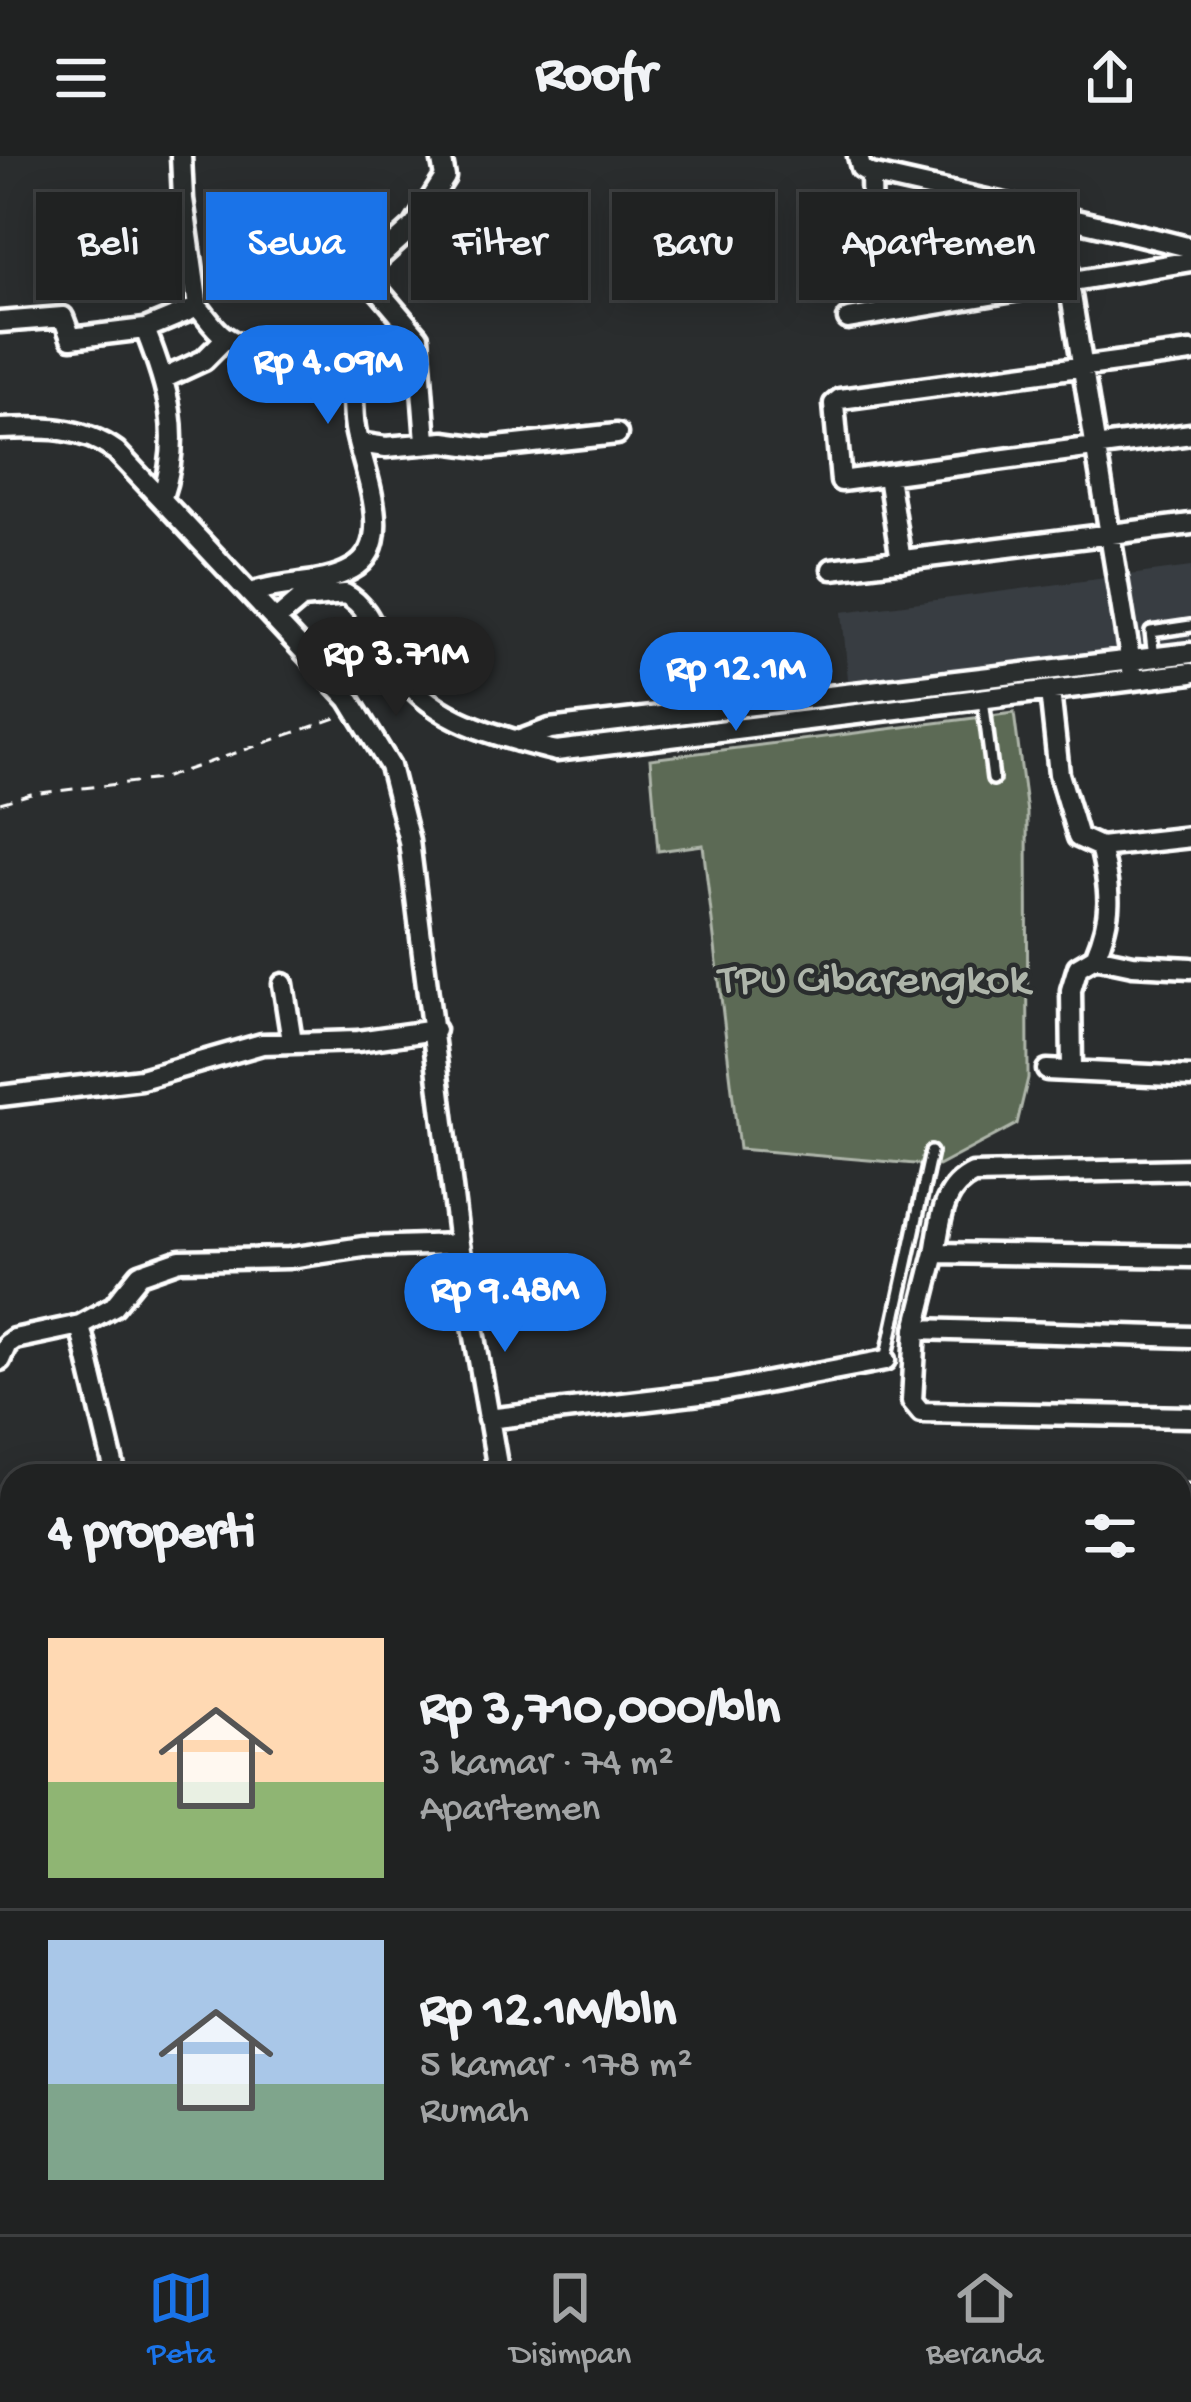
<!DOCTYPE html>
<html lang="id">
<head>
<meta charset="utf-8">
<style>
  :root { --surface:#202222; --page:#2d2f2f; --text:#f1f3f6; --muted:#a2a4a5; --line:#3d3f40; --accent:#1a73e8 }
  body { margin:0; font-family:"Gochi Hand",sans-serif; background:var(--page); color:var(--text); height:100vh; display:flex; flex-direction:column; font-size:45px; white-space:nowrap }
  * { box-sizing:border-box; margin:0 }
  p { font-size:39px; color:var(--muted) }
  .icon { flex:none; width:66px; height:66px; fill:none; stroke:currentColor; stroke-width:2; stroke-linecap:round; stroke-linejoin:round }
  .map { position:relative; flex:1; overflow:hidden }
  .side { position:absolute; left:0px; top:1308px; width:1191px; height:771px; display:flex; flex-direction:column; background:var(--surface); border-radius:36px 36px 0 0; box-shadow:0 6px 30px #0003,0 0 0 3px var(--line) }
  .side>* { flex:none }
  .hud { position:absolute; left:36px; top:36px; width:1119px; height:108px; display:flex; gap:24px }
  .price { position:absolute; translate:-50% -102px; padding:0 27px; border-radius:42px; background:var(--accent); color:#fff; font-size:39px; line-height:78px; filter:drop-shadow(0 3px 6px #0008) }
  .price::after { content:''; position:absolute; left:50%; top:72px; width:36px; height:27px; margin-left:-18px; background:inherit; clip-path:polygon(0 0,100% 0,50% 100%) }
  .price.selected { background:#222; color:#fff }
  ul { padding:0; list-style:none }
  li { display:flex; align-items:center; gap:36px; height:300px; padding:0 48px }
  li+li { border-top:3px solid var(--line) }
  li span { display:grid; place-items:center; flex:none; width:336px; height:240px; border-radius:0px; color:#555 }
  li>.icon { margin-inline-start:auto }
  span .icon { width:144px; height:144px; fill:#fffc; stroke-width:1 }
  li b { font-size:51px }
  h2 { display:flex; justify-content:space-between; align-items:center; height:144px; padding:0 48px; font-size:51px }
  .tag { padding:0 42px; border-radius:0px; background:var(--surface); box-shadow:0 6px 30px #0003,0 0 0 3px var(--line); font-size:42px; line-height:108px }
  .tag.selected { background:var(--accent); color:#fff }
  header { display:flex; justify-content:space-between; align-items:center; height:156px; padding:0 48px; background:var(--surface); font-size:54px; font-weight:700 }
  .dock { display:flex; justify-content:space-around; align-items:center; height:168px; border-top:3px solid var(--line); background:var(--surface); font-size:33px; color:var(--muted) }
  .dock a { display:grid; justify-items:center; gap:6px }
  .dock .selected { color:var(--accent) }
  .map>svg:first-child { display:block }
  .built { fill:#383d42 }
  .green { fill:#5c6b54; stroke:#aeb5aa; stroke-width:3 }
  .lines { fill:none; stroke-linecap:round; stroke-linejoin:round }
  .stream { stroke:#9ba8af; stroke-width:4.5 }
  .service-casing { stroke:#fff; stroke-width:18 }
  .minor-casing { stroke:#fff; stroke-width:27 }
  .path { stroke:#fff; stroke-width:3; stroke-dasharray:12 9; stroke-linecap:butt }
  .service { stroke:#2a2d2e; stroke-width:9 }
  .minor { stroke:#2a2d2e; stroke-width:18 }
  .labels { text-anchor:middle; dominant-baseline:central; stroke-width:9; stroke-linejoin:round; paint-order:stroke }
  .park-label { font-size:45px; fill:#aeb5aa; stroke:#2a2d2e }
</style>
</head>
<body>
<header><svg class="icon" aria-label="menu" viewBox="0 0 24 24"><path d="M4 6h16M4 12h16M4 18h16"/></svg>Roofr<svg class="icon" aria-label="share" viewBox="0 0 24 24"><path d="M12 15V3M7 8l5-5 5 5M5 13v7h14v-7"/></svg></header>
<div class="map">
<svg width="1191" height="2078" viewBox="0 0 1191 2078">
  <rect width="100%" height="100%" fill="#2a2d2e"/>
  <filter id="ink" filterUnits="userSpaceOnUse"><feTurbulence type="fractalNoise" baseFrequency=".00833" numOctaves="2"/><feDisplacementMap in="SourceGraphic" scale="24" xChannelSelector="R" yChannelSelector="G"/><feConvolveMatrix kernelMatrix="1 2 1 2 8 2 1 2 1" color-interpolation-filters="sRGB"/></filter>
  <g filter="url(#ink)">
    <path class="built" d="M 1191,411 L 1191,497 L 850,545 L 842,456 Z"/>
    <path class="green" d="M 1014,557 L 1027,657 L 1028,922 L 1017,968 L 938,1010 L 739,993 L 703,689 L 658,695 L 650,603 Z"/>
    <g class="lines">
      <path class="stream" d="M 190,2067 L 221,2078"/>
      <defs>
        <path id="service" d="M 1154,502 L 1151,476 L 1191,470
          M 983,543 L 993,623
          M 886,1204 L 931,996"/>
        <path id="minor" d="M 858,0 L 861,12 L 871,18 C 978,43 1085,64 1191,92
          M 871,18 L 872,77
          M 1065,59 L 1069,127 L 1132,514
          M 825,84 L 997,52
          M 198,151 C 206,160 214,173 224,180 C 256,204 310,183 347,190 L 352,196 C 355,221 351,247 355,272 C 361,310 399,388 352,413 C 323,430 283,425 251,437
          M 848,163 L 1191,105
          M 0,166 L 63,161 L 71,182 L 145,173 L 198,151 L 183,43 L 181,0
          M 145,173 C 168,231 183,279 162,341
          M 1191,196 L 840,243 L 834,248 L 841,325 L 1191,278
          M 165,222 L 204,204 L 226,182
          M 0,273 C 42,271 81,270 116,295 L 349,543 L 390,610 L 409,685 L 459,1088 L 499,1320
          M 426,285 L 418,181 L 373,128 L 371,109 L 414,70 L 445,21 L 441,0
          M 359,287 L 386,291 L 444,286 L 488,292 L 617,278
          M 888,320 L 901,405
          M 832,413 L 1191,368
          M 276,464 L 302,442 L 345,438 C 372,452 376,483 392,507 C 431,566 493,578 556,595 L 1191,517
          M 1050,535 L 1059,618 L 1078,681 L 1100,691
          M 518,585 L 550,573 L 1191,497
          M 1095,801 C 1113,758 1111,736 1100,691 L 1191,681
          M 283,828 L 292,885
          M 1047,914 L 1191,921
          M 1072,914 L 1071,834 L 1078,811 L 1095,801 L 1133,809 L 1191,812
          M 0,940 L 141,923 L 262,888 L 358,885 L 435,874
          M 1191,1013 L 973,1018 C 941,1033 941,1065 935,1097 L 1191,1101
          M 935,1097 L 916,1173 L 912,1245 L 921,1256 L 1191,1261
          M 916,1173 L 1191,1181
          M 0,1204 L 7,1188 L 14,1183 L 80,1169
          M 488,1263 L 717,1236 L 886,1204
          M 116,1320 L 80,1169 L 114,1150 L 140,1118 L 180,1104 L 289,1102 L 363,1091 L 459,1088
          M 1179,1339 L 1191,1339
          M 1179,1419 L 1191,1419
          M 1179,1498 L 1191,1498
          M 0,1519 L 12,1517
          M 1179,1571 L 1191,1571
          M 1179,1638 L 1191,1638
          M 12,1805 L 7,1814 L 12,1835
          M 0,1888 L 12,1883
          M 0,1907 L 12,1932
          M 1179,1938 L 1191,1938
          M 778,2067 L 779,2078
          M 816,2067 L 820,2078
          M 1135,2078 L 1136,2067"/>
      </defs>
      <use href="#service" class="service-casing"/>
      <use href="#minor" class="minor-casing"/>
      <path class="path" d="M 0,647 L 31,638 L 161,623 L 339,561
        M 223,2067 L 260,2078"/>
      <use href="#service" class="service"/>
      <use href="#minor" class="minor"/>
    </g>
  </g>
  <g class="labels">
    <g class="park-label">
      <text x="874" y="826">TPU Cibarengkok</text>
    </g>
  </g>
</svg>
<b class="price" style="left:328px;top:271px">Rp 4.09M</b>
<b class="price selected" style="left:396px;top:563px">Rp 3.71M</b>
<b class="price" style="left:736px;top:578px">Rp 12.1M</b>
<b class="price" style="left:505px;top:1199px">Rp 9.48M</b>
<div class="hud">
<a class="tag">Beli</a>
<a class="tag selected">Sewa</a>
<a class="tag">Filter</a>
<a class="tag">Baru</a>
<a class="tag">Apartemen</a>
</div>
<section class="side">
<h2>4 properti<svg class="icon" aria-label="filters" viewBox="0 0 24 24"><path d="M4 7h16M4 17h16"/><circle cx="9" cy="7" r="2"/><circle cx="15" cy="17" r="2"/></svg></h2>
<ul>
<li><span style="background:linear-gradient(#ffd9b3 60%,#8fb573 0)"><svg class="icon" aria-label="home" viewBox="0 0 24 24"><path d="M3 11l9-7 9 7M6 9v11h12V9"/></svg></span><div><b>Rp 3,710,000/bln</b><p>3 kamar · 74 m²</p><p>Apartemen</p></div></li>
<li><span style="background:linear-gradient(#a9c7e8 60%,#7fa58c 0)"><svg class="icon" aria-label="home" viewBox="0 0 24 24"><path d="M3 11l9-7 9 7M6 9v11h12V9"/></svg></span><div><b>Rp 12.1M/bln</b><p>5 kamar · 178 m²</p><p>Rumah</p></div></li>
</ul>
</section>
</div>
<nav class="dock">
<a class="selected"><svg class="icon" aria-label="map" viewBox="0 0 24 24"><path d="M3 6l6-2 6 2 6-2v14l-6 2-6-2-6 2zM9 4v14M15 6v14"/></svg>Peta</a>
<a><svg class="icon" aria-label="saved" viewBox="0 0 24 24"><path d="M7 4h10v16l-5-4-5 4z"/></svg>Disimpan</a>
<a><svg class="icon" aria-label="home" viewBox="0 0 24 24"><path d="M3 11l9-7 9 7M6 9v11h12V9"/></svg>Beranda</a>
</nav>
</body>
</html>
